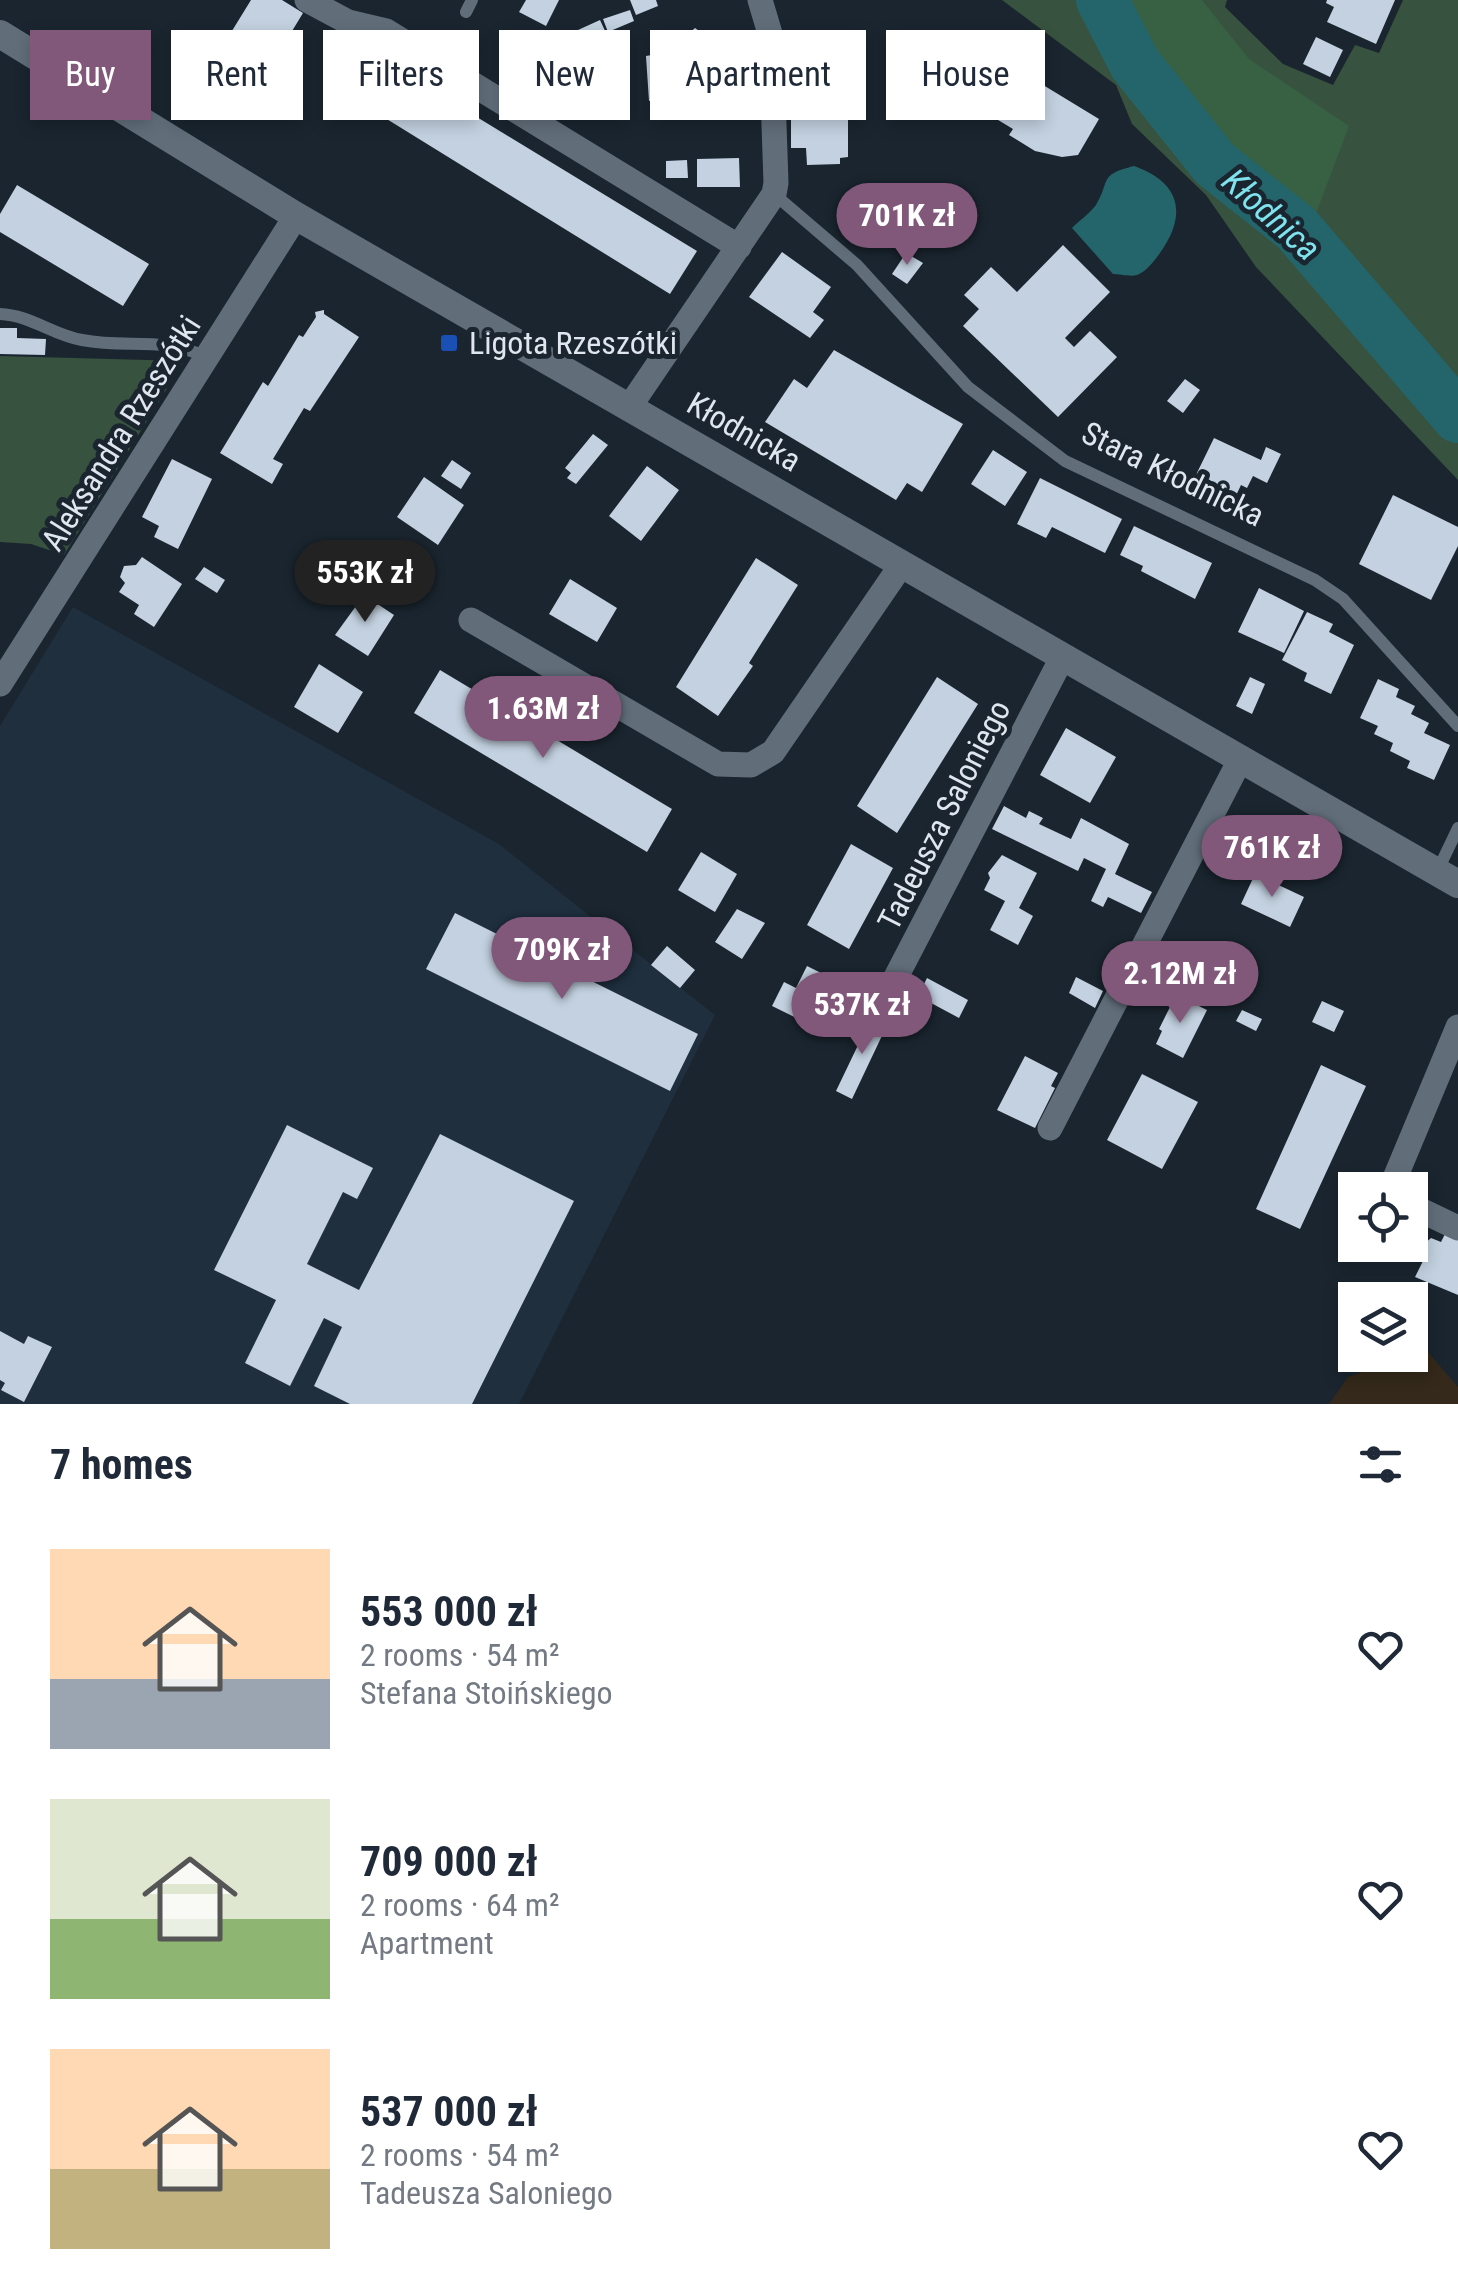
<!DOCTYPE html>
<html lang="en">
<head>
<meta charset="utf-8">
<style>
  :root { --surface:#fff; --page:#f6f6f7; --text:#1f2937; --muted:#747a83; --accent:#81577a }
  body { margin:0; font-family:"Roboto Condensed",sans-serif; background:var(--page); color:var(--text); height:100vh; display:flex; flex-direction:column; font-size:38px; white-space:nowrap }
  * { box-sizing:border-box; margin:0 }
  p { font-size:32px; color:var(--muted) }
  .icon { flex:none; width:55px; height:55px; fill:none; stroke:currentColor; stroke-width:2; stroke-linecap:round; stroke-linejoin:round }
  .map { position:relative; height:1404px; overflow:hidden }
  .panel { display:flex; flex-direction:column; background:var(--surface); flex:1 }
  .panel>* { flex:none }
  .guide { position:absolute; left:30px; top:30px; width:1400px; height:90px; display:flex; gap:20px }
  .fabs { position:absolute; left:1338px; top:1172px; display:grid; gap:20px }
  .fabs a { display:grid; place-items:center; width:90px; height:90px; border-radius:0px; background:var(--surface); box-shadow:0 5px 15px #0003; font-size:50px }
  .price { position:absolute; translate:-50% -85px; padding:0 22px; border-radius:35px; background:var(--accent); color:#fff; font-size:32px; line-height:65px; filter:drop-shadow(0 2px 5px #0008) }
  .price::after { content:''; position:absolute; left:50%; top:60px; width:30px; height:22px; margin-left:-15px; background:inherit; clip-path:polygon(0 0,100% 0,50% 100%) }
  .price.on { background:#222; color:#fff }
  ul { padding:0; list-style:none }
  li { display:flex; align-items:center; gap:30px; height:250px; padding:0 50px }
  li span { display:grid; place-items:center; flex:none; width:280px; height:200px; border-radius:0px; color:#555 }
  li>.icon { margin-inline-start:auto }
  span .icon { width:120px; height:120px; fill:#fffc; stroke-width:1 }
  li b { font-size:42px }
  h2 { display:flex; justify-content:space-between; align-items:center; height:120px; padding:0 50px; font-size:42px }
  .tag { padding:0 35px; border-radius:0px; background:var(--surface); box-shadow:0 5px 15px #0003; font-size:35px; line-height:90px }
  .tag.on { background:var(--accent); color:#fff }
  .map>svg:first-child { display:block }
  .commercial { fill:#34291a }
  .built { fill:#1f2f3e }
  .green { fill:#37523e }
  .forest { fill:#386043 }
  .water { fill:#24656b }
  .lines { fill:none; stroke-linecap:round; stroke-linejoin:round }
  .river { stroke:#24656b; stroke-width:52 }
  .building { fill:#c3d1e0 }
  .service { stroke:#616e7a; stroke-width:12 }
  .minor { stroke:#616e7a; stroke-width:25 }
  .tertiary { stroke:#616e7a; stroke-width:28 }
  .transit-dot { fill:#1a4fb4; stroke:#1a252f; stroke-width:4 }
  .labels { text-anchor:middle; dominant-baseline:central; stroke-width:10; stroke-linejoin:round; paint-order:stroke }
  .poi-label { font-size:32px; fill:#dfe6ee; stroke:#1a252f; text-anchor:start }
  .street-label { font-size:32px; fill:#dfe6ee; stroke:#1a252f }
  .water-label { font-size:35px; font-style:italic; fill:#7ee3ec; stroke:#1a252f }
</style>
</head>
<body>
<div class="map">
<svg width="1458" height="1404" viewBox="0 0 1458 1404">
  <rect width="100%" height="100%" fill="#1a252f"/>
  <path class="commercial" d="M 1426,1350 L 1458,1387 L 1458,1404 L 1329,1404 L 1348,1377 Z"/>
  <path class="built" d="M 73,607 L 499,844 L 715,1015 L 519,1404 L 0,1404 L 0,726 Z"/>
  <path class="green" d="M 1002,0 L 1227,0 L 1225,7 L 1283,64 L 1333,85 L 1355,45 L 1379,53 L 1403,0 L 1458,0 L 1458,480 L 1256,267 L 1206,195 L 1132,124 L 1116,85 Z
    M 0,356 L 184,361 L 64,555 L 31,544 L 0,542 Z"/>
  <path class="forest" d="M 1086,0 L 1202,0 L 1249,59 L 1349,126 L 1314,219 L 1225,149 Z"/>
  <path class="water" d="M 1134,166 C 1180,182 1188,214 1160,253 C 1155,260 1146,272 1137,275 C 1131,277 1119,274 1113,274 L 1072,228 C 1079,221 1090,213 1096,205 C 1111,180 1098,175 1134,166 Z"/>
  <g class="lines">
    <path class="river" d="M 1102,0 L 1135,64 L 1215,164 L 1296,228 L 1458,417"/>
  </g>
  <path class="building" d="M 251,0 L 282,0 L 303,13 L 263,79 L 219,52 Z
    M 526,0 L 559,0 L 546,26 L 519,12 Z
    M 630,0 L 656,0 L 658,6 L 636,15 Z
    M 1327,0 L 1395,0 L 1376,44 L 1327,22 L 1334,7 L 1326,3 Z
    M 630,10 L 634,21 L 608,32 L 603,19 Z
    M 600,20 L 606,33 L 584,43 L 578,30 Z
    M 695,28 L 706,36 L 708,54 L 715,57 L 716,61 L 708,67 L 709,79 L 717,82 L 717,88 L 710,91 L 710,96 L 692,98 L 693,112 L 666,113 L 665,99 L 649,101 L 646,56 L 652,55 L 651,39 L 686,36 Z
    M 1316,37 L 1343,50 L 1330,77 L 1303,64 Z
    M 997,57 L 1099,119 L 1078,155 L 1062,157 L 1035,151 L 1009,135 L 1013,129 L 970,103 Z
    M 403,72 L 697,251 L 670,294 L 377,113 Z
    M 927,79 L 965,79 L 955,102 L 928,102 Z
    M 848,92 L 848,157 L 840,158 L 840,164 L 807,165 L 806,148 L 791,148 L 791,93 Z
    M 739,158 L 740,187 L 697,187 L 697,159 Z
    M 687,160 L 688,178 L 666,178 L 666,161 Z
    M 17,185 L 149,264 L 123,306 L 0,232 L 0,214 Z
    M 1063,245 L 1110,292 L 1065,338 L 1074,347 L 1090,331 L 1117,357 L 1058,417 L 963,326 L 979,309 L 964,295 L 991,267 L 1017,292 Z
    M 782,252 L 831,287 L 813,312 L 824,320 L 810,338 L 749,297 Z
    M 906,253 L 923,263 L 907,284 L 892,274 Z
    M 324,310 L 324,314 L 359,337 L 310,411 L 304,408 L 273,459 L 283,464 L 272,484 L 220,453 L 263,382 L 268,386 L 299,335 L 303,337 L 316,317 L 315,312 Z
    M 0,328 L 17,328 L 17,338 L 46,339 L 45,355 L 0,354 Z
    M 834,350 L 963,424 L 922,492 L 907,483 L 896,500 L 765,422 L 794,379 L 807,388 Z
    M 1185,379 L 1200,390 L 1183,413 L 1167,401 Z
    M 593,434 L 608,445 L 576,484 L 567,478 L 571,473 L 565,468 Z
    M 1214,438 L 1261,460 L 1266,447 L 1281,454 L 1267,483 L 1253,476 L 1247,488 L 1241,485 L 1233,502 L 1192,483 Z
    M 993,450 L 1027,472 L 1005,506 L 971,484 Z
    M 172,459 L 212,479 L 178,549 L 154,537 L 159,526 L 142,517 Z
    M 452,460 L 471,473 L 461,489 L 441,476 Z
    M 647,466 L 679,490 L 641,541 L 609,516 Z
    M 424,477 L 464,505 L 438,545 L 397,517 Z
    M 1040,478 L 1122,519 L 1105,553 L 1052,527 L 1046,538 L 1017,524 Z
    M 1393,495 L 1458,527 L 1458,546 L 1431,600 L 1359,564 Z
    M 1134,526 L 1212,563 L 1195,599 L 1141,571 L 1143,566 L 1120,555 Z
    M 142,557 L 182,584 L 154,627 L 134,614 L 139,605 L 119,592 L 125,583 L 120,577 L 124,566 L 136,565 Z
    M 756,558 L 798,585 L 749,663 L 753,666 L 718,716 L 676,687 Z
    M 204,567 L 225,580 L 217,593 L 195,579 Z
    M 570,579 L 617,608 L 597,642 L 549,614 Z
    M 1259,588 L 1304,611 L 1284,653 L 1238,632 Z
    M 364,595 L 394,615 L 368,656 L 335,635 Z
    M 1307,612 L 1333,624 L 1329,632 L 1354,645 L 1331,694 L 1304,681 L 1307,673 L 1282,660 Z
    M 319,664 L 363,692 L 338,733 L 294,707 Z
    M 440,670 L 672,809 L 647,852 L 414,713 Z
    M 937,677 L 978,704 L 897,833 L 857,806 Z
    M 1250,677 L 1265,684 L 1252,714 L 1236,706 Z
    M 1378,679 L 1399,689 L 1396,697 L 1415,706 L 1411,714 L 1429,723 L 1424,733 L 1450,745 L 1434,780 L 1407,768 L 1410,761 L 1390,751 L 1393,743 L 1374,734 L 1378,726 L 1360,718 Z
    M 1066,728 L 1116,757 L 1090,803 L 1040,775 Z
    M 1004,806 L 1026,818 L 1029,811 L 1043,818 L 1039,824 L 1071,839 L 1081,818 L 1129,844 L 1115,874 L 1152,892 L 1141,913 L 1108,897 L 1103,907 L 1091,901 L 1106,869 L 1084,858 L 1078,871 L 992,829 Z
    M 851,844 L 893,868 L 849,949 L 807,925 Z
    M 701,852 L 737,874 L 715,912 L 678,890 Z
    M 1002,855 L 1037,873 L 1019,908 L 1033,916 L 1018,945 L 990,930 L 1005,901 L 984,890 L 990,878 L 988,873 Z
    M 1255,874 L 1304,897 L 1290,927 L 1241,904 Z
    M 737,909 L 765,923 L 742,959 L 715,942 Z
    M 455,913 L 698,1034 L 670,1091 L 426,969 Z
    M 667,946 L 695,970 L 680,988 L 651,965 Z
    M 807,966 L 853,989 L 825,1032 L 772,1006 L 784,982 L 796,988 Z
    M 1076,977 L 1103,991 L 1095,1008 L 1069,993 Z
    M 927,978 L 968,1000 L 959,1018 L 918,996 Z
    M 1176,995 L 1207,1010 L 1183,1058 L 1156,1044 L 1162,1031 L 1159,1029 Z
    M 1322,1001 L 1344,1011 L 1334,1032 L 1312,1022 Z
    M 1242,1010 L 1262,1019 L 1256,1031 L 1236,1021 Z
    M 872,1016 L 888,1023 L 852,1099 L 836,1091 Z
    M 1025,1056 L 1058,1073 L 1051,1086 L 1055,1088 L 1035,1128 L 997,1110 Z
    M 1321,1065 L 1366,1086 L 1300,1229 L 1256,1209 Z
    M 1142,1074 L 1198,1102 L 1162,1169 L 1107,1140 Z
    M 287,1125 L 373,1168 L 357,1199 L 343,1192 L 307,1264 L 359,1290 L 440,1134 L 574,1201 L 472,1404 L 350,1404 L 314,1386 L 342,1327 L 324,1318 L 290,1386 L 245,1363 L 276,1300 L 214,1270 Z
    M 1445,1234 L 1458,1240 L 1458,1295 L 1415,1277 L 1425,1257 L 1423,1245 L 1431,1238 L 1441,1242 Z
    M 0,1331 L 24,1344 L 28,1336 L 52,1347 L 24,1402 L 1,1390 L 5,1383 L 0,1380 Z"/>
  <g class="lines">
    <path class="service" d="M 466,12 L 472,0
      M 774,194 L 857,265 L 968,387 L 1065,461 L 1315,580 L 1343,599 L 1458,726
      M 0,314 C 30,315 53,335 82,340 C 128,349 160,336 207,357
      M 1437,872 L 1458,828"/>
    <path class="minor" d="M 307,0 L 348,22 L 386,31 L 739,247
      M 630,406 L 774,194 L 776,183 L 771,37 L 760,0
      M 471,620 L 718,764 L 751,765 L 773,752 L 902,564
      M 0,684 L 296,216
      M 882,1004 L 1063,656
      M 1050,1128 L 1241,758
      M 1390,1190 L 1458,1027
      M 1410,1205 L 1458,1228
      M 1366,1247 L 1367,1245"/>
    <path class="tertiary" d="M 0,34 L 296,216 L 1458,884"/>
  </g>
  <rect class="transit-dot" x="439" y="333" width="20" height="20" rx="5"/>
  <g class="labels">
    <g class="poi-label">
      <text x="469" y="343">Ligota Rzeszótki</text>
    </g>
    <g class="street-label">
      <text transform="translate(744 432) rotate(30)">Kłodnicka</text>
      <text transform="translate(121 433) rotate(-58)">Aleksandra Rzeszótki</text>
      <text transform="translate(1173 474) rotate(26)">Stara Kłodnicka</text>
      <text transform="translate(944 815) rotate(-63)">Tadeusza Saloniego</text>
    </g>
    <g class="water-label">
      <text transform="translate(1271 215) rotate(42)">Kłodnica</text>
    </g>
  </g>
</svg>
<div class="fabs">
<a><svg class="icon" aria-label="locate" viewBox="0 0 24 24"><circle cx="12" cy="12" r="6"/><path d="M12 2v4M12 18v4M2 12h4M18 12h4"/></svg></a>
<a><svg class="icon" aria-label="layers" viewBox="0 0 24 24"><path d="M12 4l9 5-9 5-9-5zM3 14l9 5 9-5"/></svg></a>
</div>
<b class="price" style="left:907px;top:268px">701K zł</b>
<b class="price on" style="left:365px;top:625px">553K zł</b>
<b class="price" style="left:543px;top:761px">1.63M zł</b>
<b class="price" style="left:1272px;top:900px">761K zł</b>
<b class="price" style="left:562px;top:1002px">709K zł</b>
<b class="price" style="left:1180px;top:1026px">2.12M zł</b>
<b class="price" style="left:862px;top:1057px">537K zł</b>
<div class="guide">
<a class="tag on">Buy</a>
<a class="tag">Rent</a>
<a class="tag">Filters</a>
<a class="tag">New</a>
<a class="tag">Apartment</a>
<a class="tag">House</a>
</div>
</div>
<section class="panel">
<h2>7 homes<svg class="icon" aria-label="filters" viewBox="0 0 24 24"><path d="M4 7h16M4 17h16"/><circle cx="9" cy="7" r="2"/><circle cx="15" cy="17" r="2"/></svg></h2>
<ul>
<li><span style="background:linear-gradient(#ffd9b3 65%,#9aa5b1 0)"><svg class="icon" aria-label="home" viewBox="0 0 24 24"><path d="M3 11l9-7 9 7M6 9v11h12V9"/></svg></span><div><b>553 000 zł</b><p>2 rooms · 54 m²</p><p>Stefana Stoińskiego</p></div><svg class="icon" aria-label="heart" viewBox="0 0 24 24"><path d="M12 20l-8-8c-3-5 5-10 8-4 3-6 11-1 8 4z"/></svg></li>
<li><span style="background:linear-gradient(#dfe7d0 60%,#8fb573 0)"><svg class="icon" aria-label="home" viewBox="0 0 24 24"><path d="M3 11l9-7 9 7M6 9v11h12V9"/></svg></span><div><b>709 000 zł</b><p>2 rooms · 64 m²</p><p>Apartment</p></div><svg class="icon" aria-label="heart" viewBox="0 0 24 24"><path d="M12 20l-8-8c-3-5 5-10 8-4 3-6 11-1 8 4z"/></svg></li>
<li><span style="background:linear-gradient(#ffd9b3 60%,#c2b280 0)"><svg class="icon" aria-label="home" viewBox="0 0 24 24"><path d="M3 11l9-7 9 7M6 9v11h12V9"/></svg></span><div><b>537 000 zł</b><p>2 rooms · 54 m²</p><p>Tadeusza Saloniego</p></div><svg class="icon" aria-label="heart" viewBox="0 0 24 24"><path d="M12 20l-8-8c-3-5 5-10 8-4 3-6 11-1 8 4z"/></svg></li>
</ul>
</section>
</body>
</html>
